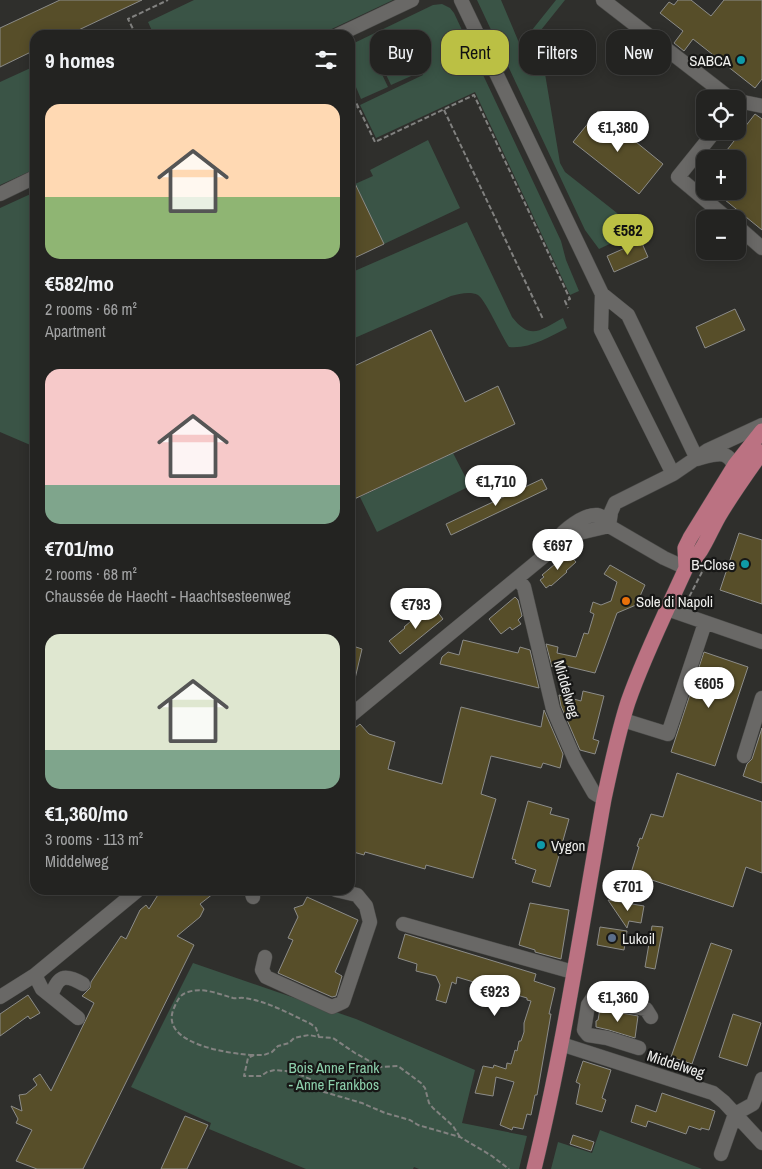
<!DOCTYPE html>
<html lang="en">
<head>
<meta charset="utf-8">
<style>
  :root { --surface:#232321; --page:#2f2f2e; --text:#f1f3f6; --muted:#a3a4a5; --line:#40403f; --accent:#bbc044 }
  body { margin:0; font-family:"Archivo Narrow",sans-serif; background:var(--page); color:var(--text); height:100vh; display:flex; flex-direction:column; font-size:19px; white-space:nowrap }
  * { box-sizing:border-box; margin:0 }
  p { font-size:16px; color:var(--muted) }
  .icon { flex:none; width:28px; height:28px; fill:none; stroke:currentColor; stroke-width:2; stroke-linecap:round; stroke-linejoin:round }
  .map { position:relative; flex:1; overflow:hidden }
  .side { position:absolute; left:30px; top:30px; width:325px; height:865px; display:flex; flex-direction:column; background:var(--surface); border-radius:15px; box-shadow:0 2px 12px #0003,0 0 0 1px var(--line) }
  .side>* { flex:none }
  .banner { position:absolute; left:370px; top:30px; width:316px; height:45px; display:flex; gap:10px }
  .fabs { position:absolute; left:696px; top:90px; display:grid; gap:10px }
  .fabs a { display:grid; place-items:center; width:50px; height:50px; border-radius:10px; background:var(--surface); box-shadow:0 2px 12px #0003,0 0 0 1px var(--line); font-size:25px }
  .price { position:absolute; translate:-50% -42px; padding:0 11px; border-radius:18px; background:#fff; color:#222; font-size:16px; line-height:32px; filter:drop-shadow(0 1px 2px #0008) }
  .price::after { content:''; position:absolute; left:50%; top:30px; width:15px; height:11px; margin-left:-8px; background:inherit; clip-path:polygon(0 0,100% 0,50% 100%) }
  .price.on { background:var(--accent); color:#111 }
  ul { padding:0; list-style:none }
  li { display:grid; align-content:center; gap:10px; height:265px; padding:0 15px }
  li span { display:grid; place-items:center; height:155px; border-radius:15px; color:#555 }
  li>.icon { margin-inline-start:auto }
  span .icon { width:90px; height:90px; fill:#fffc; stroke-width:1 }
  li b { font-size:21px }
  h2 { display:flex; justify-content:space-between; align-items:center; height:60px; padding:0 15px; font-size:21px }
  .chip { padding:0 18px; border-radius:15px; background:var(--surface); box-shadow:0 2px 12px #0003,0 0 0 1px var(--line); font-size:18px; line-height:45px }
  .chip.on { background:var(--accent); color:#111 }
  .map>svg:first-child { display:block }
  .green { fill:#3a5446 }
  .building { fill:#574e29; stroke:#8c8c89 }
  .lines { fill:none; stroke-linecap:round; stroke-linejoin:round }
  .minor-casing { stroke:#4b4b49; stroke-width:15 }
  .major-casing { stroke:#4b4b49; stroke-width:16 }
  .path { stroke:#828280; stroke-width:2; stroke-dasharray:5 2.5; stroke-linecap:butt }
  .minor { stroke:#696866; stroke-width:14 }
  .major { stroke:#bb7282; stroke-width:15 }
  .culture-dot { fill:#0f9aa8; stroke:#171716; stroke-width:2 }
  .food-dot { fill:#e8710a; stroke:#171716; stroke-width:2 }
  .service-dot { fill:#5c6f8a; stroke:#171716; stroke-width:2 }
  .labels { text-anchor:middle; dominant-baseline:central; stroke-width:4.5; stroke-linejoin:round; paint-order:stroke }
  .poi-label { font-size:15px; fill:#eeeeec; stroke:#171716; text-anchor:start }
  .street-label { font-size:15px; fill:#eeeeec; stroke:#171716 }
  .park-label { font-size:15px; fill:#8ccfab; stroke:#171716 }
</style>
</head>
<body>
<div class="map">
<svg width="762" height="1169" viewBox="0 0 762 1169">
  <rect width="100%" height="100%" fill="#2f2f2c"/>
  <path class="green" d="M 194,0 L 393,0 L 319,35 L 154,35 L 148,22 Z
    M 477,0 L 501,0 L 520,45 L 556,0 L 565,0 L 541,30 L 539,38 L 560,163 L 565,172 L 617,213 L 624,222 L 625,232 L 622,236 L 618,240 L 599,249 L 585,230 Z
    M 442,4 L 450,8 L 454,13 L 561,241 L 566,260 L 579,291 L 570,295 L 475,92 L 376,138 L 360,105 L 423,75 L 412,52 L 409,54 L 418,73 L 391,85 L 382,66 L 379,68 L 388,87 L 361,99 L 353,80 L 350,81 L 350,45 L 433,5 Z
    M 35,66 L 35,169 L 0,185 L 0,82 Z
    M 428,140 L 460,208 L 384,244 L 355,184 L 373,176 L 370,170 Z
    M 35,192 L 35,447 L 0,432 L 0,208 Z
    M 467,222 L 512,317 C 531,341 540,330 563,318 L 567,328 C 549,337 530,349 509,347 C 502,337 485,299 478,295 C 470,291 459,294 451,296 L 350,340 L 350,273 Z
    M 453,453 L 470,486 L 377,532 L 360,497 Z
    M 193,963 L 356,1019 L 475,1070 L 462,1123 L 527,1136 L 519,1169 L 419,1169 L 414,1167 L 413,1169 L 306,1169 L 209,1129 L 211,1123 L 131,1087 Z
    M 600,1130 L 702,1169 L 551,1169 L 558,1142 L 592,1153 Z"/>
  <path class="building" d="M 60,0 L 142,0 L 68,35 L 35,35 L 35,50 L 0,67 L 0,28 Z
    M 678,0 L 691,0 L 711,16 L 724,0 L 762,0 L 762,79 L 755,88 L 693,39 L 684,51 L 674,43 L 683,31 L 660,13 L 669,2 L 674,5 Z
    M 598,111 L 663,164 L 639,194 L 573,142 Z
    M 755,114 L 762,119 L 762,230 L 714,191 L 738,191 L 738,159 L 720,159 Z
    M 350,173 L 384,244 L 350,260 Z
    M 641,241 L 648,257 L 614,272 L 607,256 Z
    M 735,309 L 745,330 L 705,348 L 696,327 Z
    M 431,330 L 465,402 L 498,386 L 515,424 L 350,501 L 350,368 Z
    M 542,479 L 547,489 L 451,535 L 446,524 Z
    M 739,533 L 762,540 L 762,604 L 720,590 Z
    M 568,553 L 576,562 L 566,571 L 567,572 L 551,586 L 550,585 L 546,588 L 540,580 L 544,577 L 542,575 Z
    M 610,565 L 645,585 L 636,605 L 617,613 L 595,673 L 553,663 L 552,667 L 546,644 L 558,647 L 557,653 L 576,657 L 584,633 L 588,634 L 594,614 L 590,612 L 593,602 L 601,605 L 611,601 L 617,582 L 604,574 Z
    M 515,597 L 518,600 L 522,616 L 518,620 L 521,624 L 512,630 L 510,627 L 501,634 L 489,619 Z
    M 433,606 L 443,619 L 400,654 L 389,641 L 405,628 L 404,627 L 424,610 L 426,612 Z
    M 463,640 L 518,653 L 520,647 L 530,650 L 539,688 L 440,664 L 442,657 L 448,652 L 459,655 Z
    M 350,645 L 362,649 L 354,683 L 350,682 Z
    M 704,652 L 748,667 L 715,766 L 671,752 Z
    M 583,691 L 604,696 L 593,739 L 599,741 L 595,754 L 580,750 L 561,706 L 559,695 L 581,701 Z
    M 461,707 L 541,727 L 544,710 L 563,754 L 560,768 L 543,763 L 541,768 L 491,756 L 481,794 L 496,799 L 473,878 L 426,865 L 425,869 L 365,852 L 364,855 L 350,851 L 350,732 L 360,724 L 369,734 L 395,742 L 388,769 L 442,784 Z
    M 762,728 L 762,783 L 743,776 L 747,764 L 752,759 Z
    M 677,773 L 762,802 L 762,873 L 746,867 L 733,907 L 631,873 L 639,847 L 637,846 L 640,838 L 642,839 L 651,814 L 663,817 Z
    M 528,801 L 552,808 L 550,814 L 569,819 L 562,844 L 569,846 L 567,854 L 560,852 L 550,887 L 532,882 L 536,870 L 515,863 L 516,860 L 512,859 Z
    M 161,890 L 218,890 L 200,904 L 204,909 L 200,917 L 177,936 L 194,945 L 83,1169 L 37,1169 L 16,1161 L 32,1130 L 16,1123 L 18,1119 L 11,1106 L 22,1111 L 19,1095 L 26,1094 L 37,1085 L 33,1079 L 40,1074 L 51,1091 L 94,1003 L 82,996 L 90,988 L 91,982 L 121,936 L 126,939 L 140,910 L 146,905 L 149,909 Z
    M 307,897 L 358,920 L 335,972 L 342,976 L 336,996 L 332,997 L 278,973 L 293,940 L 288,938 L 298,917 L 294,908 L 303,905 Z
    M 608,900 L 644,906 L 641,923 L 629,921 L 627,928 Z
    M 530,903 L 569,910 L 561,959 L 535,952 L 535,950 L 519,945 Z
    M 652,926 L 663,927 L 655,969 L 645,967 Z
    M 600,927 L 627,931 L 624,950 L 597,945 Z
    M 405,934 L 536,974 L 534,981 L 555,988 L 549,1014 L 551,1014 L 537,1095 L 535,1095 L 531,1115 L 527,1114 L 523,1129 L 513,1127 L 512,1130 L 500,1125 L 514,1082 L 496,1077 L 493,1096 L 475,1093 L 483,1066 L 493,1068 L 494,1065 L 506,1069 L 507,1063 L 511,1064 L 515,1050 L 517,1051 L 519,1041 L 521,1041 L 524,1032 L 524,1023 L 531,1001 L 527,1000 L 527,998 L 457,977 L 456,984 L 452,982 L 446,1003 L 436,1000 L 440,985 L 436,976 L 416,971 L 417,964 L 398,958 Z
    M 711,943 L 732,950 L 692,1064 L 671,1057 Z
    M 28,995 L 40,1013 L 30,1019 L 28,1016 L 0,1036 L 0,1014 Z
    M 600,1009 L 638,1016 L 635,1038 L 609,1030 L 596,1027 L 596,1021 L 598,1020 Z
    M 733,1014 L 761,1023 L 747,1066 L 719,1057 Z
    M 583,1061 L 611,1070 L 602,1098 L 606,1100 L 602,1112 L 576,1104 L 580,1084 L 576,1082 Z
    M 662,1093 L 715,1111 L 709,1130 L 701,1128 L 701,1130 L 689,1126 L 686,1134 L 648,1121 L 646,1127 L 631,1122 L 636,1105 L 656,1112 Z
    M 185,1116 L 208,1125 L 187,1169 L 161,1169 Z
    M 573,1135 L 594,1142 L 591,1151 L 570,1144 Z"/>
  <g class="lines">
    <defs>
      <path id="minor" d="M 461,0 L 602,294 L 628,315 L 697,459 C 719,453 730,448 737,474
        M 603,0 L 731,99
        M 338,35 L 412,0
        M 738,101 L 762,106
        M 715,131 L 678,177 L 728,219
        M 0,194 L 35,177
        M 738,227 L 762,248
        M 602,294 L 601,330 L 673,474
        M 609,526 L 611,512 L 615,503 L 673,474 L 708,450 L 762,425
        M 556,541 C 563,530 584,514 597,515 C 603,516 606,521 609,526 L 664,558 L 686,568
        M 518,579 L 524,587 L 553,709 L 575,760 L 594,793 L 604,799
        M 667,609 L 762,642
        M 350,716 L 549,552 L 579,533 L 609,526
        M 623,720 L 668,734 L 705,623
        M 744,756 L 762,698
        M 251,890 L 253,897
        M 403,924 L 573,972
        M 265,957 L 262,970 L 266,977 L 332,1007 L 343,1002 L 370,922 L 366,906 L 357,895 L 336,890
        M 35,975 L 42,989 L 78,1018
        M 51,996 C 58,976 64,973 83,984
        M 0,997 L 35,975 L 138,890
        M 561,1044 L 713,1093 L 724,1102 L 762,1143
        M 639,1048 L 607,1038 L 588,1035 L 584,1030 L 588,1005 L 592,999 L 646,1009 L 651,1017
        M 721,1154 L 735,1114 L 753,1104 L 762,1079"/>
      <path id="major" d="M 686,568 L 685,548 L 690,538 L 735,465 L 762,431
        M 534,1169 C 564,1047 582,922 604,799 C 611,766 618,733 628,702 C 644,656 666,612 686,568 C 704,551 707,537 719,516 C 732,494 747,473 762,452"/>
    </defs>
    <use href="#minor" class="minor-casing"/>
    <use href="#major" class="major-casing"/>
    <path class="path" d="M 136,35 L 128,19 L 168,0
      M 350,90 L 375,142 L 474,95 L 570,299 L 565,301 L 568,308
      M 444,110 L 543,319
      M 350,111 L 358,107
      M 686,603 L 702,572
      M 617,992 L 618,986
      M 253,1055 C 230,1054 158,1044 174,1008 C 177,1001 180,994 188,992 C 203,987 219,994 233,998 C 237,999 240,997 244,998 C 267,1001 290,1014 311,1024 L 316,1028 L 319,1037
      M 460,1137 L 453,1126 L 433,1108 L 429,1103 L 425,1088 L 421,1083 L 398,1066 L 380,1067 L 355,1053 L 333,1038 L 319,1037 L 309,1035 L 294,1038 L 289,1043 L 278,1046 L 272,1052 L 264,1055 L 254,1055 L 248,1058 L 244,1076 L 261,1076 L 267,1072 L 275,1070 L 286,1071 L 303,1076 L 312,1080 L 324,1092 L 362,1103 L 385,1113 L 410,1120 L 418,1125 L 460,1137 L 492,1156 L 509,1169"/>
    <use href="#minor" class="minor"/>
    <use href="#major" class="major"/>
  </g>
  <g class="culture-dot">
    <circle cx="741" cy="60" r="5"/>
    <circle cx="745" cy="564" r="5"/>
    <circle cx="541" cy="845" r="5"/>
  </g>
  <circle class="food-dot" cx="626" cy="601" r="5"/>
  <circle class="service-dot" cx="612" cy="938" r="5"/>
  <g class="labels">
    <g class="poi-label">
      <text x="731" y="60" text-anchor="end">SABCA</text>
      <text x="735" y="564" text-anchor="end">B-Close</text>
      <text x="636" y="601">Sole di Napoli</text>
      <text x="551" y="845">Vygon</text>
      <text x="622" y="938">Lukoil</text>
    </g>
    <g class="street-label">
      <text transform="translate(567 689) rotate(74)">Middelweg</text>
      <text transform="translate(676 1064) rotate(18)">Middelweg</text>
    </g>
    <g class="park-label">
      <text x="334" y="1067">Bois Anne Frank<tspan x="334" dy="17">- Anne Frankbos</tspan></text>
    </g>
  </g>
</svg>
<div class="fabs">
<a><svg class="icon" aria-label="locate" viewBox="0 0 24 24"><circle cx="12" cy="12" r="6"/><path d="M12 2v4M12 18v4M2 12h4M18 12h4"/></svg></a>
<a>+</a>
<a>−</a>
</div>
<b class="price" style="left:618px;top:153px">€1,380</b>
<b class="price on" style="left:628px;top:256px">€582</b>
<b class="price" style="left:496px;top:507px">€1,710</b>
<b class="price" style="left:558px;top:571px">€697</b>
<b class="price" style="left:416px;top:630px">€793</b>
<b class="price" style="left:709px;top:709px">€605</b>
<b class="price" style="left:628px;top:912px">€701</b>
<b class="price" style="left:495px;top:1017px">€923</b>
<b class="price" style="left:618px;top:1023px">€1,360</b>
<div class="banner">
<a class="chip">Buy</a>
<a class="chip on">Rent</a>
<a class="chip">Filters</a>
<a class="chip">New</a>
</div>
<section class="side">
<h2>9 homes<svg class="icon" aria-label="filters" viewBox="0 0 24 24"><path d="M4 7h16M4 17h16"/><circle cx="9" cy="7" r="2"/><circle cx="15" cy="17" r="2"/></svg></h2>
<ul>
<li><span style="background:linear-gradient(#ffd9b3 60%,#8fb573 0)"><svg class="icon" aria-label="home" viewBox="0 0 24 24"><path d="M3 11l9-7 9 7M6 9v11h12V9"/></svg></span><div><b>€582/mo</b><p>2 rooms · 66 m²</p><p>Apartment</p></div></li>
<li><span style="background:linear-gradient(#f6c9c9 75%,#7fa58c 0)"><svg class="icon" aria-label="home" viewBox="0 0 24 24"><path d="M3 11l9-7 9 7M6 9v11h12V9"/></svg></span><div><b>€701/mo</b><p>2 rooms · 68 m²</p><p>Chaussée de Haecht - Haachtsesteenweg</p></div></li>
<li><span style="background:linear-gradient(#dfe7d0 75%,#7fa58c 0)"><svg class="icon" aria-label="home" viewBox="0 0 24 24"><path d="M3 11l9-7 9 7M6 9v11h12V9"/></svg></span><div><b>€1,360/mo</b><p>3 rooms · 113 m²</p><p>Middelweg</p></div></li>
</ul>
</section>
</div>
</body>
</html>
